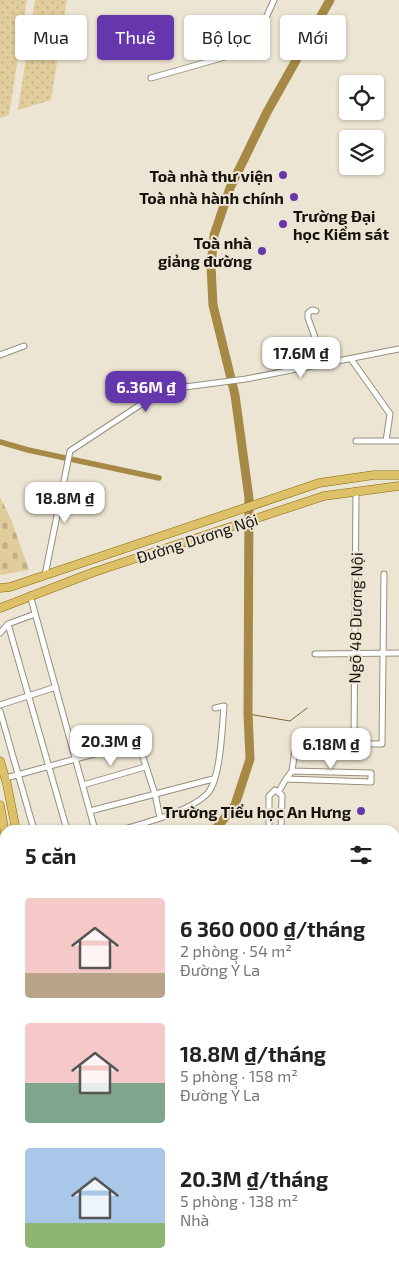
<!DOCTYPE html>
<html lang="vi">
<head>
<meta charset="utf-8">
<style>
  :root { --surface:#fff; --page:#f6f6f6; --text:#222; --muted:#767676; --accent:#6636ad }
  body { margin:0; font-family:"Exo 2",sans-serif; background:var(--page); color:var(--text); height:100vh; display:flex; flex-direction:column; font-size:19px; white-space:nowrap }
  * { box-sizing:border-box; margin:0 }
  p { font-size:16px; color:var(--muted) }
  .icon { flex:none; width:28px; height:28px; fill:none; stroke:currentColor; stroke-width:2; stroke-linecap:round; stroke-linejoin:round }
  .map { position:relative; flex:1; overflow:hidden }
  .details { position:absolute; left:0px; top:825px; width:400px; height:446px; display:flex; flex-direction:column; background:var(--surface); border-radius:15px 15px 0 0; box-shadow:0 1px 4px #0004 }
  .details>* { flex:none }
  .hud { position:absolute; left:15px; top:15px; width:370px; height:45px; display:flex; gap:10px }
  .tools { position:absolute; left:339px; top:75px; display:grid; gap:10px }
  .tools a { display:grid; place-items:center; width:45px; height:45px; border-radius:5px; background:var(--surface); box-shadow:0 1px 4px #0004; font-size:25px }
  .price { position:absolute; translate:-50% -42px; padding:0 11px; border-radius:10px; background:#fff; color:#222; font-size:16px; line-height:32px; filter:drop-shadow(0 1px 2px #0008) }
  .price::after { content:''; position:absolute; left:50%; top:30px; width:15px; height:11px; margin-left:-8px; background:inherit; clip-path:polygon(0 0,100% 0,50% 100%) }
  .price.current { background:var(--accent); color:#fff }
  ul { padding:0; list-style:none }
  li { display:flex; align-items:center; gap:15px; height:125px; padding:0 25px }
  li span { display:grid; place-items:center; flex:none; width:140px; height:100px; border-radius:5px; color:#555 }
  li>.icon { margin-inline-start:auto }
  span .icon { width:60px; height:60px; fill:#fffc; stroke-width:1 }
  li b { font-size:21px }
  h2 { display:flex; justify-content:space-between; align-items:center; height:60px; padding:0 25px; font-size:21px }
  .tag { padding:0 18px; border-radius:5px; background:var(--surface); box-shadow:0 1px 4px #0004; font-size:18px; line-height:45px }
  .tag.current { background:var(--accent); color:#fff }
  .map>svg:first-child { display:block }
  .grass { fill:url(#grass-dots) }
  .cemetery { fill:url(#cemetery-stones) }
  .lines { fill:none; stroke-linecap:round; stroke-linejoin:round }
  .stream { stroke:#7a6533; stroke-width:1 }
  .canal { stroke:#a58944; stroke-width:5.5 }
  .river { stroke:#a58944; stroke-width:9 }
  .minor-casing { stroke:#968f7e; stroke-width:7 }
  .tertiary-casing { stroke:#968f7e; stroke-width:8 }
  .primary-casing { stroke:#866806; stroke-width:9 }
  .minor { stroke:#fff; stroke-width:5 }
  .tertiary { stroke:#fff; stroke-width:6 }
  .primary { stroke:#dcc168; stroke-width:8 }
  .poi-dot { fill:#6636ad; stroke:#ede5d3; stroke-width:2 }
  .labels { text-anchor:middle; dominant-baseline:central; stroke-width:4; stroke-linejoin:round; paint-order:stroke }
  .poi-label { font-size:16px; font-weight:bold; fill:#14120b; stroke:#ede5d3; text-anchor:end }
  .street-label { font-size:16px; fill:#14120b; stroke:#ede5d3 }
</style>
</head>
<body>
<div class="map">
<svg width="399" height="1271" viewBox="0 0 399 1271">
  <defs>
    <pattern id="grass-dots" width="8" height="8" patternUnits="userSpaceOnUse" patternTransform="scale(1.25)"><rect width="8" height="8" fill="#e1cc9b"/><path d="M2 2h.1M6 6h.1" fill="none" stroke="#c0ae84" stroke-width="1.8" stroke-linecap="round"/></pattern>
    <pattern id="cemetery-stones" width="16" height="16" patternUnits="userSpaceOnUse" patternTransform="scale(1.25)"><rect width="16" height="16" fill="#e1cc9b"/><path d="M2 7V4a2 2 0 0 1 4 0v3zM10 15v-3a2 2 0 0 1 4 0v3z" fill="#c0ae84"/></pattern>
  </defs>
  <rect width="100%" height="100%" fill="#ede5d3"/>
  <path class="grass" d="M 0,0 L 27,0 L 9,115 L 0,118 Z
    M 35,0 L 67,0 L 51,100 L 18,110 Z"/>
  <path class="cemetery" d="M 0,497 L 11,519 L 29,570 L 0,575 Z"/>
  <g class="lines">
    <path class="stream" d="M 248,714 L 290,721 L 307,708"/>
    <path class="canal" d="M 0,442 L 28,450 L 159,478"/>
    <path class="river" d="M 215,830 L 235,805 L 250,759 L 248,714 L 249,498 L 235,395 L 213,305 L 211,266 L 214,235 L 230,188 L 267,112 L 330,0
      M 0,904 L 5,900"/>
    <defs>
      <path id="minor" d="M 151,78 L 246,51 L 256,40 L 274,0
        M 316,311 L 312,310 L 308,313 L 308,318 L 325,365
        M 0,355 L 24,346
        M 351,359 L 390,414 L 386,441
        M 356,441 L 399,441
        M 45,575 L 70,451 L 140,405 L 177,388 L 246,379 L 399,349
        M 30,595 L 95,830
        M 8,624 L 67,830
        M 0,633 L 8,624 L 35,614
        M 315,654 L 399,653
        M 0,705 L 56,687
        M 0,711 L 34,830
        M 354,744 L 356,491
        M 292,771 L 371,773 L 371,782 L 286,779 L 292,771 L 296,743 L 382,744 L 384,574
        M 6,778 L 138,742 L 155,794 L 160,818
        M 83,785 L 145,767
        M 279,791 L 286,779
        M 90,811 L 213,779
        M 121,830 C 147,822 186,813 206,795 C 221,782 222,727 224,706 L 215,708
        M 269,830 L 269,796 L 275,790 L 282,795 L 281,830
        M 395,910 L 399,910
        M 0,1167 L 5,1167
        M 174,1266 L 174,1271
        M 270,1266 L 271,1271
        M 280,1266 L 281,1271
        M 331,1266 L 332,1271
        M 1,1271 L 2,1183
        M 132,1271 L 132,1266
        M 219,1271 L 220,1266"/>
      <path id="tertiary" d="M 0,943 L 5,942
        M 395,1170 L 399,1170"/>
      <path id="primary" d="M 0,588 L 10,587 L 319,483 L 374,475 L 399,475
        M 0,608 L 94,572 L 324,496 L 399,486
        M 0,761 L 7,784 L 16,830
        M 0,805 L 5,833
        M 26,1266 L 26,1271
        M 17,1271 L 17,1266"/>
    </defs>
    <use href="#minor" class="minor-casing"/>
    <use href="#tertiary" class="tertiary-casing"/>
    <use href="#primary" class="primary-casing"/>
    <use href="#minor" class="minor"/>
    <use href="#tertiary" class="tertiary"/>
    <use href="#primary" class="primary"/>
  </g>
  <g class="poi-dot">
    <circle cx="283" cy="175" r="5"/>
    <circle cx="294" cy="197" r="5"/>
    <circle cx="283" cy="224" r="5"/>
    <circle cx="262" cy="251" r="5"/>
    <circle cx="361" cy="811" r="5"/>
  </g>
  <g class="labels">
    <g class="poi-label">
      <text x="273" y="175">Toà nhà thư viện</text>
      <text x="284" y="197">Toà nhà hành chính</text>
      <text x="293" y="215" text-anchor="start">Trường Đại<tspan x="293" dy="18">học Kiểm sát</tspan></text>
      <text x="252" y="242">Toà nhà<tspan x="252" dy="18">giảng đường</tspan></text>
      <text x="351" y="811">Trường Tiểu học An Hưng</text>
    </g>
    <g class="street-label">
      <text transform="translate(197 538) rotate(-18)">Đường Dương Nội</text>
      <text transform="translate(355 618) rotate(-89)">Ngõ 48 Dương Nội</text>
    </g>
  </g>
</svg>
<div class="tools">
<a><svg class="icon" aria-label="locate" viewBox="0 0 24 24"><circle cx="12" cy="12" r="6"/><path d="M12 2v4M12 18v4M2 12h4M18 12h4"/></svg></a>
<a><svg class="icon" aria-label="layers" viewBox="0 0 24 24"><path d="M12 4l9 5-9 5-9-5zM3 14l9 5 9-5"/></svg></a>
</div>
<b class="price" style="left:301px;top:379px">17.6M ₫</b>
<b class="price current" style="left:146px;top:413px">6.36M ₫</b>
<b class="price" style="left:65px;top:524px">18.8M ₫</b>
<b class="price" style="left:111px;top:767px">20.3M ₫</b>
<b class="price" style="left:331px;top:770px">6.18M ₫</b>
<div class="hud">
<a class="tag">Mua</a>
<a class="tag current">Thuê</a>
<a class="tag">Bộ lọc</a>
<a class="tag">Mới</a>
</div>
<section class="details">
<h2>5 căn<svg class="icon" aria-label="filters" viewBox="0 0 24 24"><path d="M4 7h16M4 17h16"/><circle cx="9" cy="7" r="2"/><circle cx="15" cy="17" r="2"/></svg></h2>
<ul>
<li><span style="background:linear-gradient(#f6c9c9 75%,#b9a48a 0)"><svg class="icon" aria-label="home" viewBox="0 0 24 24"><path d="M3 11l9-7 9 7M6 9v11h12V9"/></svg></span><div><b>6 360 000 ₫/tháng</b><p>2 phòng · 54 m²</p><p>Đường Ỷ La</p></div></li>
<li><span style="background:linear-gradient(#f6c9c9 60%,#7fa58c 0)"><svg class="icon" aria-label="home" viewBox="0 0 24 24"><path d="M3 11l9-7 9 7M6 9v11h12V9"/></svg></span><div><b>18.8M ₫/tháng</b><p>5 phòng · 158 m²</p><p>Đường Ỷ La</p></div></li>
<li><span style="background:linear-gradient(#a9c7e8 75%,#8fb573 0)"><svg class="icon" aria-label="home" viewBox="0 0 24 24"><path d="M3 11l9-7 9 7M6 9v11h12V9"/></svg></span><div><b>20.3M ₫/tháng</b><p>5 phòng · 138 m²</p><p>Nhà</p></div></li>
</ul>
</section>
</div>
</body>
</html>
